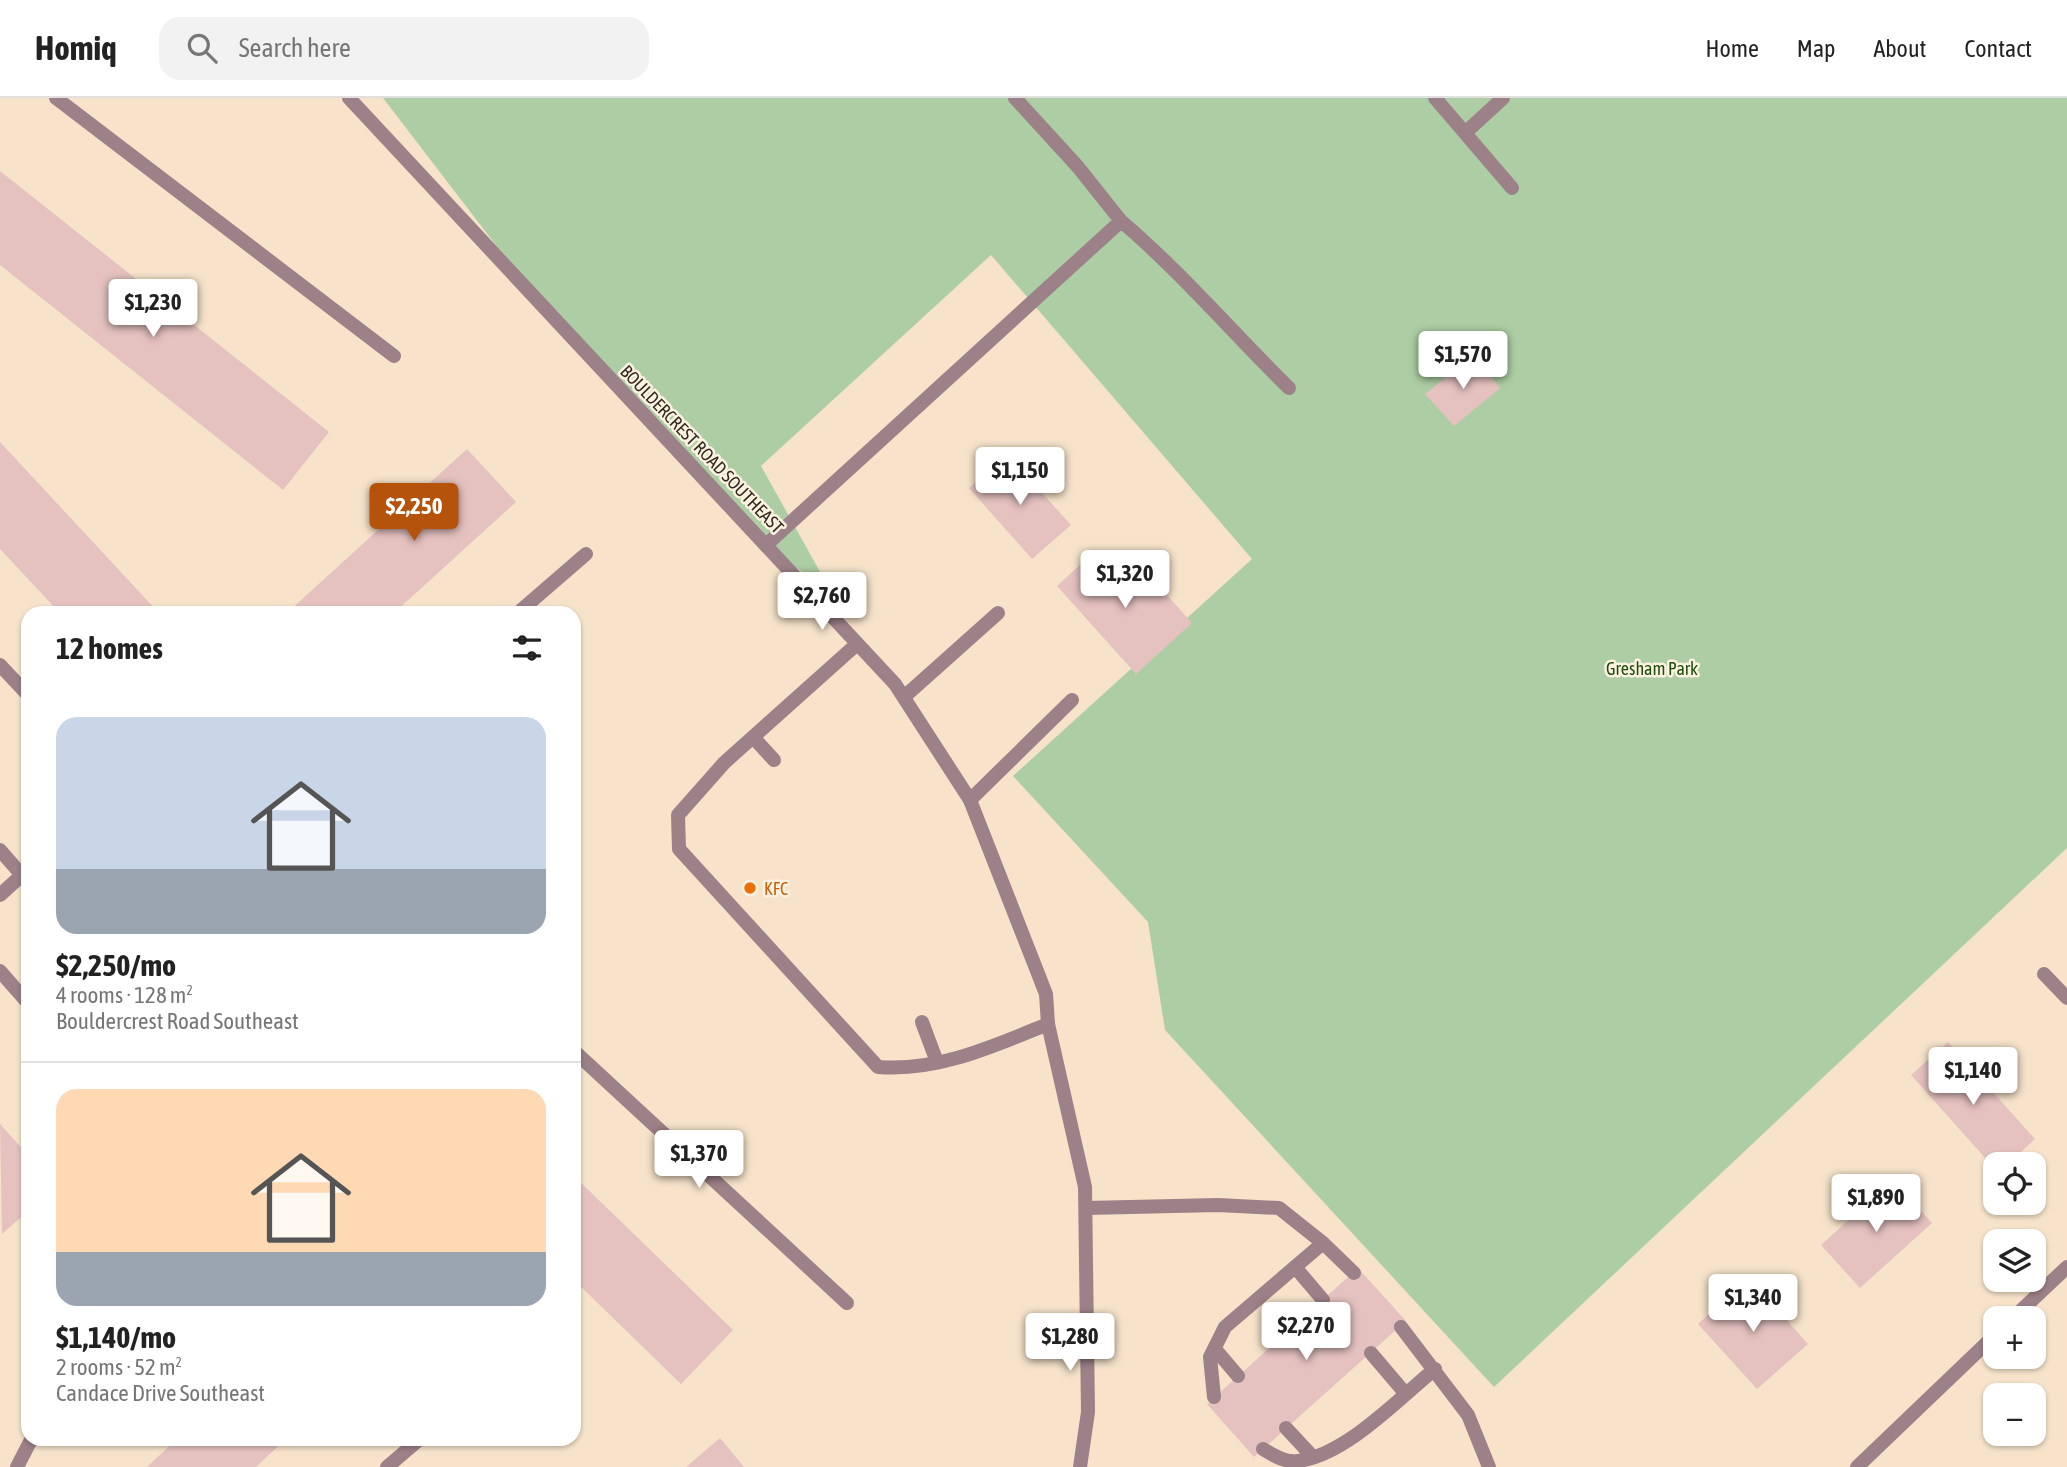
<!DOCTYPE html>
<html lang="en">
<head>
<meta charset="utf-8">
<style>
  :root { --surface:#fff; --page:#f2f2f2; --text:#222; --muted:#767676; --line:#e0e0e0; --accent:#b45309 }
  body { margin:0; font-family:"Asap Condensed",sans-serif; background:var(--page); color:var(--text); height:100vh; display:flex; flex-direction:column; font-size:26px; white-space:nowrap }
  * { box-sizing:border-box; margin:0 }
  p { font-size:23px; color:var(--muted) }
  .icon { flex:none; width:38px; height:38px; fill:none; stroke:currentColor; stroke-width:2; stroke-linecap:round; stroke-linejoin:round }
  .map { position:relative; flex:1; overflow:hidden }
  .details { position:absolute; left:21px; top:508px; width:560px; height:840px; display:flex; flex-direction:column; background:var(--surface); border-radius:21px; box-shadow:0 2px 5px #0004 }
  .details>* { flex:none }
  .fabs { position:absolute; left:1983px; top:1054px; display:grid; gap:14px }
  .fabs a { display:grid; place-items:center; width:63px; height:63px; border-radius:14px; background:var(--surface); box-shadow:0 2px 5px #0004; font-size:35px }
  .price { position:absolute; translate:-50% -60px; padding:0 16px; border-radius:7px; background:#fff; color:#222; font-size:23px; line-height:46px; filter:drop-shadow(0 2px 4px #0008) }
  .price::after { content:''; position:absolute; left:50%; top:42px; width:21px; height:16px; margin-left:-10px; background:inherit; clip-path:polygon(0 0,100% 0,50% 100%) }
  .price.selected { background:var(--accent); color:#fff }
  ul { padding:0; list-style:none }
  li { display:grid; align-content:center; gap:14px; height:371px; padding:0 35px }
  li+li { border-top:2px solid var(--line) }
  li span { display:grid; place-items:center; height:217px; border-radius:21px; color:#555 }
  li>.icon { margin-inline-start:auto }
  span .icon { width:126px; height:126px; fill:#fffc; stroke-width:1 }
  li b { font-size:30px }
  h2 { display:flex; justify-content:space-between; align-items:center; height:84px; padding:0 35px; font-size:30px }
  header { display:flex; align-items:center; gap:42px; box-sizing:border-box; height:98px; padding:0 35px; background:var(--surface); border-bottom:2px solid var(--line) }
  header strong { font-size:33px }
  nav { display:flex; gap:38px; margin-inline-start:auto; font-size:24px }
  .search { width:490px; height:63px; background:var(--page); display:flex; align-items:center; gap:18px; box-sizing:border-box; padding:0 24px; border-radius:21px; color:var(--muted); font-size:26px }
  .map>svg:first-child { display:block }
  .green { fill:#adcea4 }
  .building { fill:#e5c2c0 }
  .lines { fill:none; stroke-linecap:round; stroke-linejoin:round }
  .service { stroke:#9d8188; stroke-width:14 }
  .minor { stroke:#9d8188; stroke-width:14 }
  .tertiary { stroke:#9d8188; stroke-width:14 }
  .food-dot { fill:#e8710a; stroke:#fdf2e2; stroke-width:2.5 }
  .labels { text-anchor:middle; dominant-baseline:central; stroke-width:5; stroke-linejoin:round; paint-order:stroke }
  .street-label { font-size:18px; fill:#2f291f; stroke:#fdf2e2 }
  .park-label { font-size:18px; fill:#1d4e0b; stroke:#fdf2e2 }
  .food-label { font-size:18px; fill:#c56008; stroke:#fdf2e2; text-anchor:start }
</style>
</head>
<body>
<header>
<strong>Homiq</strong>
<div class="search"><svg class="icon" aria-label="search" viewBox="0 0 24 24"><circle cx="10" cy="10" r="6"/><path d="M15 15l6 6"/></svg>Search here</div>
<nav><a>Home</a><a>Map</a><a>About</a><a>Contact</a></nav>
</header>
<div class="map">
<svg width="2067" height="1369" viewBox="0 0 2067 1369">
  <rect width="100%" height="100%" fill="#f6e3ca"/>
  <path class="green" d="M 383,0 L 2067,0 L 2067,750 L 1494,1289 L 1165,932 L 1148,824 L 1013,678 L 1252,461 L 991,157 L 761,368 L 833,497 L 766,447 L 495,146 Z"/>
  <path class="building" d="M 0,73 L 329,334 L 283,392 L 0,167 Z
    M 1474,257 L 1500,290 L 1454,328 L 1425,296 Z
    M 0,344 L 158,514 L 59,514 L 0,451 Z
    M 467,351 L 516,404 L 395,514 L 288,514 Z
    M 1007,356 L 1071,427 L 1032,461 L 969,390 Z
    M 1095,453 L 1122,484 L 1140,467 L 1192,525 L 1136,576 L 1057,488 Z
    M 1948,944 L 2035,1041 L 2008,1066 L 1995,1066 L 1995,1071 L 1911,977 Z
    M 0,1026 L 28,1057 L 28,1113 L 2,1136 Z
    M 574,1078 L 733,1232 L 681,1286 L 574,1182 Z
    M 1893,1082 L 1932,1125 L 1860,1190 L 1821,1147 Z
    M 1358,1170 L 1406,1223 L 1254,1359 L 1207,1306 Z
    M 1749,1180 L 1808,1246 L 1757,1291 L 1698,1226 Z
    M 178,1340 L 287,1340 L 256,1369 L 147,1369 Z
    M 720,1340 L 744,1369 L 686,1369 Z"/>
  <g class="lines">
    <path class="service" d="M 56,0 L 394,258
      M 1015,0 L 1078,69 L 1121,123
      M 1435,0 L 1512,90
      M 1465,35 L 1503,0
      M 766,447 L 1121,123 C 1181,174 1233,235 1289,290
      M 857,546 L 724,665 L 678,717 L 679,751 L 878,969 C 937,974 994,948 1048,926
      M 904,599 L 998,515
      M 753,639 L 774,662
      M 970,702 L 1072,602
      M 0,797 L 22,777
      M 0,873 L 28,905
      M 922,924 L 937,964
      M 1086,1110 L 1218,1107 L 1279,1110 L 1323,1145 L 1354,1175
      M 1295,1169 L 1323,1202
      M 1401,1229 L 1468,1317 L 1489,1369
      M 1215,1251 L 1238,1278
      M 1371,1255 L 1405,1295
      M 1214,1299 L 1210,1259 L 1225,1229 L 1323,1145
      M 1286,1330 L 1312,1358
      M 1263,1351 C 1273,1357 1285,1365 1298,1363 C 1346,1357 1398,1301 1435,1271
      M 387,1369 L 421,1340"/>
    <path class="minor" d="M 519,514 L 586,456
      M 0,567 L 28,597
      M 0,752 L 28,784
      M 2044,876 L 2067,900
      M 574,953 L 847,1205
      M 2013,1220 L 2067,1169
      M 17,1369 L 32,1340
      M 1857,1369 L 1995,1237"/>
    <path class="tertiary" d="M 349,0 L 895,586 L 970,702 L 1046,896 L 1048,926 L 1085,1089 L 1088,1314 L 1080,1369"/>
  </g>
  <circle class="food-dot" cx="750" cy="790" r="7"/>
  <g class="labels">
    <g class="street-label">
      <text transform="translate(702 351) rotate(46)">BOULDERCREST ROAD SOUTHEAST</text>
    </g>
    <g class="park-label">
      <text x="1652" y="570">Gresham Park</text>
    </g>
    <g class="food-label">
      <text x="764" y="790">KFC</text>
    </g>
  </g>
</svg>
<div class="fabs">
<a><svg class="icon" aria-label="locate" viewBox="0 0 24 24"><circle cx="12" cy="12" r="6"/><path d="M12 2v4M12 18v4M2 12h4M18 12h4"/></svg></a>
<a><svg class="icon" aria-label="layers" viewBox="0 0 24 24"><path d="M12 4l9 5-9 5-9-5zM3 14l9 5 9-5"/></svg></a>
<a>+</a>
<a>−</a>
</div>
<b class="price" style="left:153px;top:241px">$1,230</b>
<b class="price" style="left:1463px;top:293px">$1,570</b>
<b class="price" style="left:1020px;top:409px">$1,150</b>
<b class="price selected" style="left:414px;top:445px">$2,250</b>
<b class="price" style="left:1125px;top:512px">$1,320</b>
<b class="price" style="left:822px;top:534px">$2,760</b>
<b class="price" style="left:1973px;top:1009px">$1,140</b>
<b class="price" style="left:699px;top:1092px">$1,370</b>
<b class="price" style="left:1876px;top:1136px">$1,890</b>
<b class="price" style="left:1753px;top:1236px">$1,340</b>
<b class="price" style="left:1306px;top:1264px">$2,270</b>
<b class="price" style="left:1070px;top:1275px">$1,280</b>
<section class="details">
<h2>12 homes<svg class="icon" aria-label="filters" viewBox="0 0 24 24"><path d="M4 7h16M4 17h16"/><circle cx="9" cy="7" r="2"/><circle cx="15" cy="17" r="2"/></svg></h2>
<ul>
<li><span style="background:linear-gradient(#c9d6e8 70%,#9aa5b1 0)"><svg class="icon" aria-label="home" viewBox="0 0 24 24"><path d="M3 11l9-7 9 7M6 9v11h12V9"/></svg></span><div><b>$2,250/mo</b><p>4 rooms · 128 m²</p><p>Bouldercrest Road Southeast</p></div></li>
<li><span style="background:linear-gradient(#ffd9b3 75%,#9aa5b1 0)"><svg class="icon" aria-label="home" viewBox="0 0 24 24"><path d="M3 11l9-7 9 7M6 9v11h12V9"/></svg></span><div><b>$1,140/mo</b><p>2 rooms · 52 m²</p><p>Candace Drive Southeast</p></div></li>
</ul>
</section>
</div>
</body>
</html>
